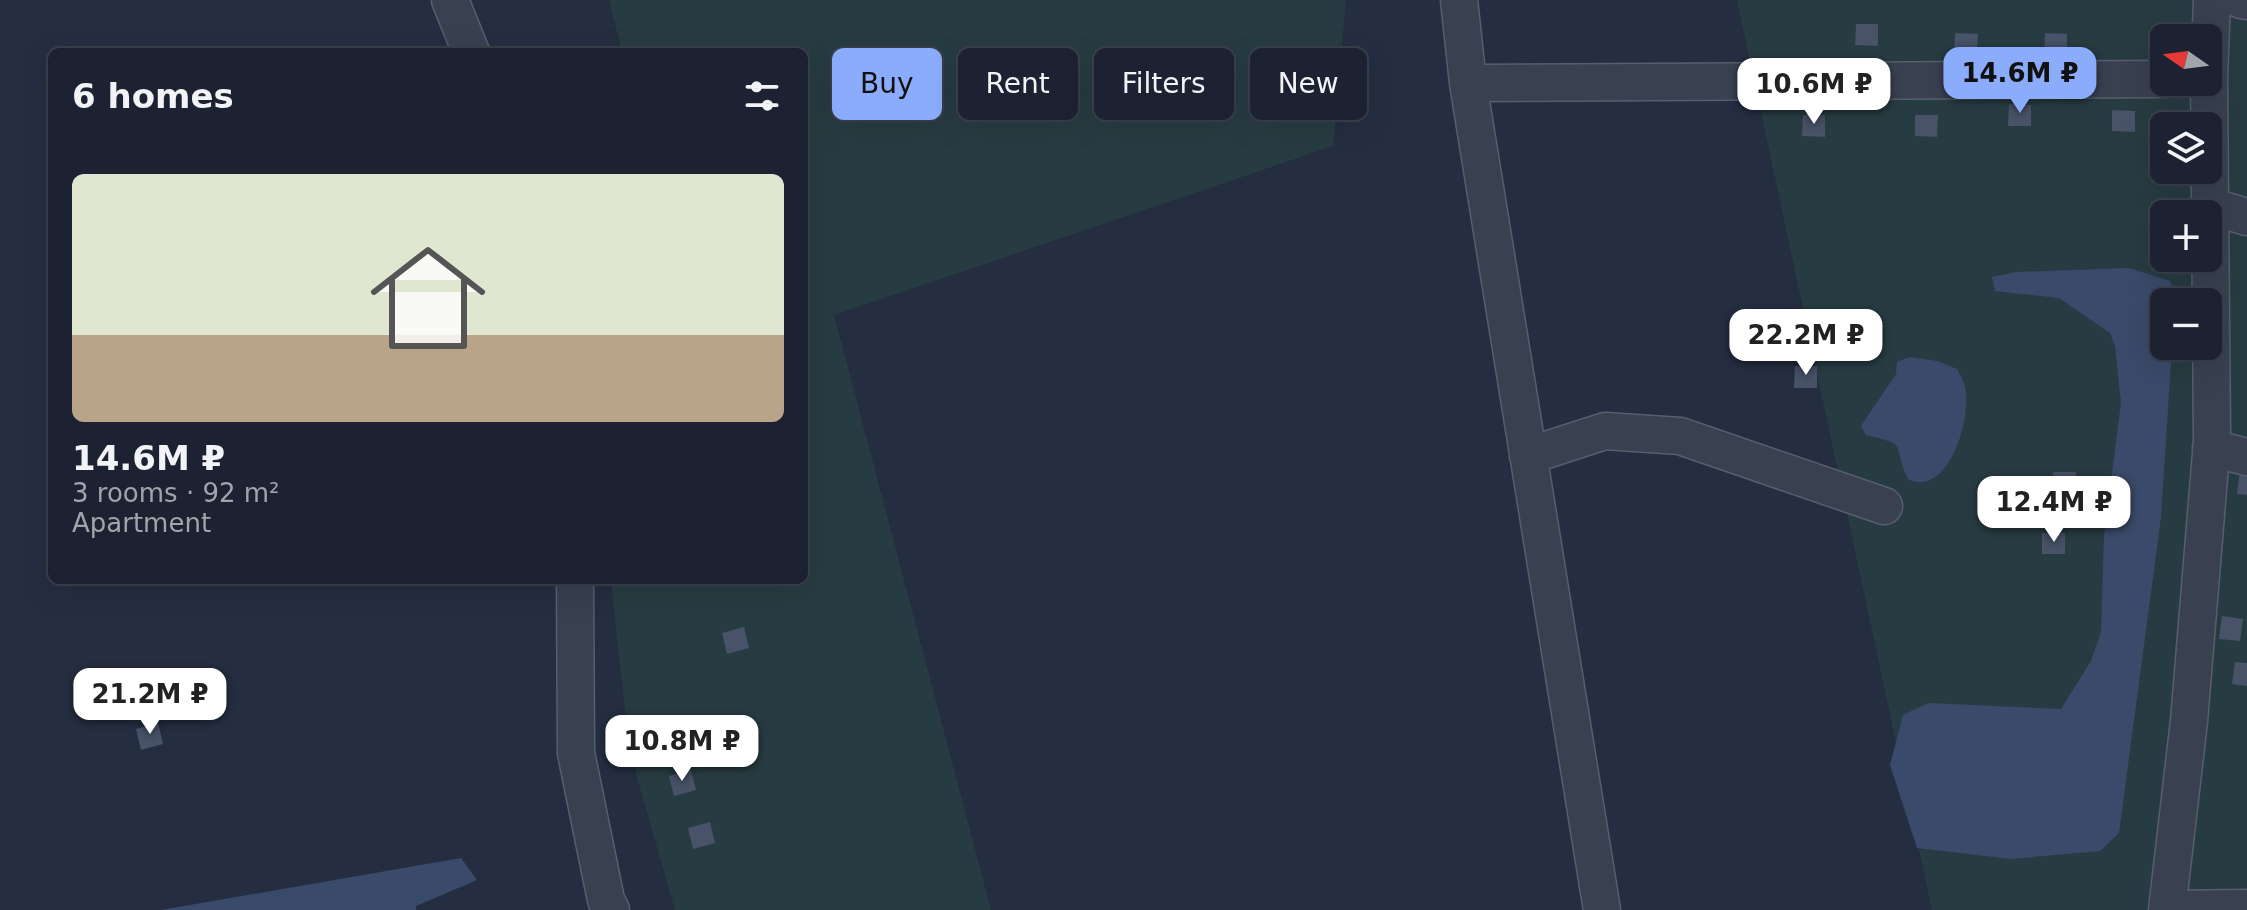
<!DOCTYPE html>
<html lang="en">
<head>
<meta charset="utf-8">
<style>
  :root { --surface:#1c2231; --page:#292f3d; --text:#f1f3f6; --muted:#a0a4ab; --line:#3a3f4d; --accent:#8babfb }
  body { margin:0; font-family:"DejaVu Sans",sans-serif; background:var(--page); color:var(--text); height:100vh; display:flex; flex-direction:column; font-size:30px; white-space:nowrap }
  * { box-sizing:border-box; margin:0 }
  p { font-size:26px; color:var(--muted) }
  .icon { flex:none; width:44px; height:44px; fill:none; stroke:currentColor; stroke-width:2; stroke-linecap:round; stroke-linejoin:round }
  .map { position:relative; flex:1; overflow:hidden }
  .side { position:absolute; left:48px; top:48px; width:760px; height:536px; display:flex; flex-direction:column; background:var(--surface); border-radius:12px; box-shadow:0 8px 32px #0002,0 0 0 2px var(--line) }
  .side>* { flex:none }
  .guide { position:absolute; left:832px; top:48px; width:760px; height:72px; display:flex; gap:16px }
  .needle { width:52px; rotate:284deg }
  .controls { position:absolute; left:2150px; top:24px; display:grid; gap:16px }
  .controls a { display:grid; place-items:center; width:72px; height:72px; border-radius:12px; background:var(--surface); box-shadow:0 8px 32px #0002,0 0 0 2px var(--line); font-size:40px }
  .price { position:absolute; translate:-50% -68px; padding:0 18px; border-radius:16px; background:#fff; color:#222; font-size:26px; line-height:52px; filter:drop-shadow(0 2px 4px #0008) }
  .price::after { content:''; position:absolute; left:50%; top:48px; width:24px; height:18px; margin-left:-12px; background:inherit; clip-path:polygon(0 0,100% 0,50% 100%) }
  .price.selected { background:var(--accent); color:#111 }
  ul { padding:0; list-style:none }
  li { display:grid; align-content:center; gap:16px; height:424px; padding:0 24px }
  li span { display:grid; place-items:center; height:248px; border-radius:12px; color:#555 }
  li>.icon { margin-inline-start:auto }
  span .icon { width:144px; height:144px; fill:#fffc; stroke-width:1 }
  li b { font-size:34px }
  h2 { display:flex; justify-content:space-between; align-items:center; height:96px; padding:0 24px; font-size:34px }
  .chip { padding:0 28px; border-radius:12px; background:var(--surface); box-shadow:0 8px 32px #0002,0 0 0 2px var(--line); font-size:28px; line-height:72px }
  .chip.selected { background:var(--accent); color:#111 }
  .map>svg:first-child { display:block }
  .green { fill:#273c42; fill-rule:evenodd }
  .water { fill:#3a4a6a }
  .building { fill:#485268 }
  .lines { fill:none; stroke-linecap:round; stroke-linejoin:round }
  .minor-casing { stroke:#575e6e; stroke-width:39 }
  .minor { stroke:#394050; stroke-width:36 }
</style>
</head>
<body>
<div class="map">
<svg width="2247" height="910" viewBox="0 0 2247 910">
  <rect width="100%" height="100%" fill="#252e41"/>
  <path class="green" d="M 609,0 L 1346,0 L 1333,146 L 834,315 L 991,910 L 675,910 L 629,749 L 611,580 L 804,580 L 804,52 L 622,52 Z
    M 1737,0 L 2247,0 L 2247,910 L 1932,910 ZM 2164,38 L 2208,38 L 2208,82 L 2164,82 ZM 2164,126 L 2208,126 L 2208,170 L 2164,170 ZM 2164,214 L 2208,214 L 2208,258 L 2164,258 ZM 2164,302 L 2208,302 L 2208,346 L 2164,346 Z"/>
  <path class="water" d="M 2129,268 L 2170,281 L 2175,293 L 2175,302 L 2164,302 L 2164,346 L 2172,346 L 2161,517 L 2119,833 L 2100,851 L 2011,859 L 1917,848 L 1890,765 L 1903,715 L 1928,703 L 2061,709 L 2091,661 L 2101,632 L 2104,535 L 2121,403 L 2115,346 L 2110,333 L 2059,298 L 1995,291 L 1992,277 L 2016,272 Z
    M 1910,357 L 1937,361 L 1957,369 C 1960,375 1964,381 1965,387 C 1972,418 1949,498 1908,479 C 1891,442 1911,446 1866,435 L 1861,426 L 1896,374 L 1897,362 Z
    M 461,858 L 477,880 L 416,906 L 416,910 L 161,910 Z"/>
  <path class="building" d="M 1856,24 L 1878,24 L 1878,46 L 1855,45 Z
    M 2154,31 L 2176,31 L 2176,38 L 2164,38 L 2164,53 L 2153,52 Z
    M 1955,33 L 1978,34 L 1977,55 L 1954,54 Z
    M 2045,33 L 2067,34 L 2067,55 L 2044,55 Z
    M 2009,104 L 2031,105 L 2031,126 L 2008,126 Z
    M 2112,110 L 2135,111 L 2135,132 L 2112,131 Z
    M 1803,115 L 1825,115 L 1825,137 L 1802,136 Z
    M 1915,115 L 1938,115 L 1937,137 L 1915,136 Z
    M 1795,366 L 1817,366 L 1817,388 L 1794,388 Z
    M 2240,471 L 2247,472 L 2247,495 L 2237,494 Z
    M 2053,472 L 2076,472 L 2076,494 L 2054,494 Z
    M 2042,533 L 2065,533 L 2065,554 L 2042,554 Z
    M 2222,616 L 2243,619 L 2240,641 L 2219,639 Z
    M 744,627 L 749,648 L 727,654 L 722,633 Z
    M 2235,662 L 2247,663 L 2247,686 L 2232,684 Z
    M 158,723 L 163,744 L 141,750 L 136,729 Z
    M 691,770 L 696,790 L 674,796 L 669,776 Z
    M 710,822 L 715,843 L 693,849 L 688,828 Z"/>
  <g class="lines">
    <defs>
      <path id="minor" d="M 450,0 L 471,52
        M 1459,0 L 1468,83 L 1602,910
        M 2241,0 L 2247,1
        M 1468,83 L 2164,79
        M 2210,206 L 2247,217
        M 2211,448 L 2247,457
        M 1528,456 L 1605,431 L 1680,436 L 1884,506
        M 575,580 L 576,753 L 606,900 L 611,910
        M 2167,909 L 2247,908
        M 2167,910 L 2189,721 L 2212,441 L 2209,79 L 2212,0"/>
    </defs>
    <use href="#minor" class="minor-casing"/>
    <use href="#minor" class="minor"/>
  </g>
</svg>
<div class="controls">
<a><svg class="needle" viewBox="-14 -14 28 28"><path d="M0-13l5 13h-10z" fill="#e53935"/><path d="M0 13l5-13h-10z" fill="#a0a4ab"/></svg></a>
<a><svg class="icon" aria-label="layers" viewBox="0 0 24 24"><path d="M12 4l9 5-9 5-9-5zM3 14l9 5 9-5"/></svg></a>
<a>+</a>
<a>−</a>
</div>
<b class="price selected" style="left:2020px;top:115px">14.6M ₽</b>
<b class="price" style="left:1814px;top:126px">10.6M ₽</b>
<b class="price" style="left:1806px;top:377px">22.2M ₽</b>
<b class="price" style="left:2054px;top:544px">12.4M ₽</b>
<b class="price" style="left:150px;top:736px">21.2M ₽</b>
<b class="price" style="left:682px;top:783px">10.8M ₽</b>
<div class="guide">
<a class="chip selected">Buy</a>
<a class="chip">Rent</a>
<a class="chip">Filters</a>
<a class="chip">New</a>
</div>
<section class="side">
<h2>6 homes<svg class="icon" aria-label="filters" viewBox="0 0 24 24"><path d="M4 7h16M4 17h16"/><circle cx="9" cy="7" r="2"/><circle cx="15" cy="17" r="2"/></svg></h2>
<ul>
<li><span style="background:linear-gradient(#dfe7d0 65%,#b9a48a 0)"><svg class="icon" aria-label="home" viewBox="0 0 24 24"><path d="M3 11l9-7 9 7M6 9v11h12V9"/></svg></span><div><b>14.6M ₽</b><p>3 rooms · 92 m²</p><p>Apartment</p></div></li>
</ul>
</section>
</div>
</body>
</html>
